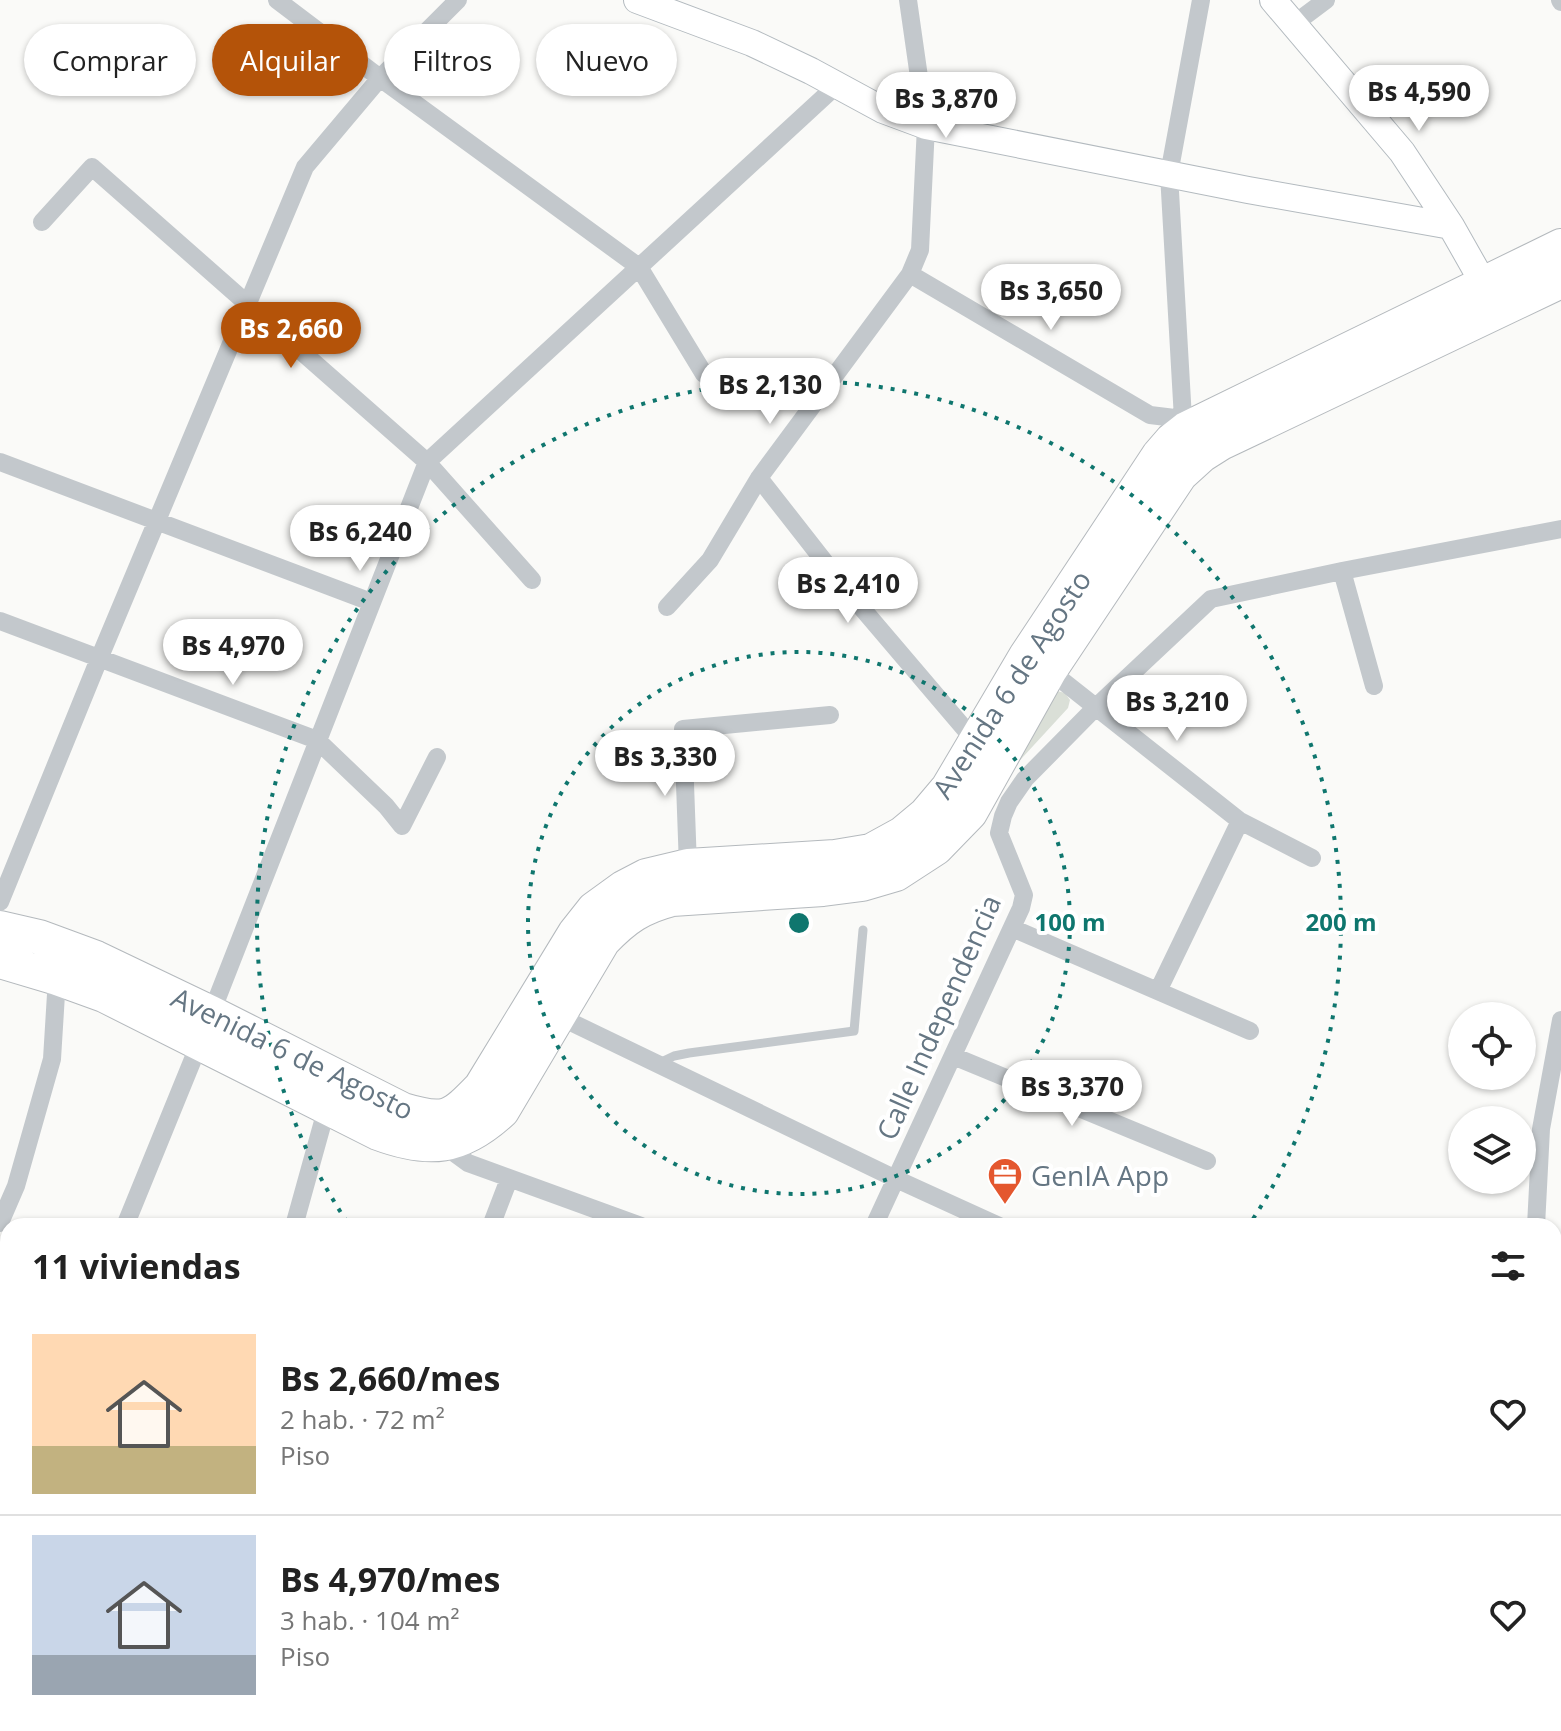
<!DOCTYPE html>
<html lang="es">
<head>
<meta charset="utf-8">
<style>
  :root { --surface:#fff; --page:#f6f6f6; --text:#222; --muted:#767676; --line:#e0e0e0; --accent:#b45309 }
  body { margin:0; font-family:"Open Sans",sans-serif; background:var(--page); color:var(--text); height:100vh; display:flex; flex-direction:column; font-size:30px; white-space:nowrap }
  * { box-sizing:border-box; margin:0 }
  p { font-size:26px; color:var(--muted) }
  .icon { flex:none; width:44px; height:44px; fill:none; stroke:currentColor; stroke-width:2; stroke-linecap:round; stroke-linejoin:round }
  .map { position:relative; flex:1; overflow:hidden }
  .side { position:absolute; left:0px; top:1218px; width:1562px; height:514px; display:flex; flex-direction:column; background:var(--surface); border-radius:24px 24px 0 0; box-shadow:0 2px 6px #0004 }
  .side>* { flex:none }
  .top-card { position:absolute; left:24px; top:24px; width:800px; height:72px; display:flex; gap:16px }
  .controls { position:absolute; left:1448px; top:1002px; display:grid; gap:16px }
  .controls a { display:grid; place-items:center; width:88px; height:88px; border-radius:50%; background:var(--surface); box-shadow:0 2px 6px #0004; font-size:40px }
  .price { position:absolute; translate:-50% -68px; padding:0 18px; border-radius:28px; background:#fff; color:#222; font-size:26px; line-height:52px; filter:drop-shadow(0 2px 4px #0008) }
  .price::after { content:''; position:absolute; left:50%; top:48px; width:24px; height:18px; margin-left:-12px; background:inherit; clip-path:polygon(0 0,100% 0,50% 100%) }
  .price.on { background:var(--accent); color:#fff }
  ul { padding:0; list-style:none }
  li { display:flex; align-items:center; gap:24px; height:200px; padding:0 32px }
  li+li { border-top:2px solid var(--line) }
  li span { display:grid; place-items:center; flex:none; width:224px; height:160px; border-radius:0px; color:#555 }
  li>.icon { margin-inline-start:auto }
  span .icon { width:96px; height:96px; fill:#fffc; stroke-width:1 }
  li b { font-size:34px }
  h2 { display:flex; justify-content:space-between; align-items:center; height:96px; padding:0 32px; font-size:34px }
  .chip { padding:0 28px; border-radius:36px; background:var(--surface); box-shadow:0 2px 6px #0004; font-size:28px; line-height:72px }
  .chip.on { background:var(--accent); color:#fff }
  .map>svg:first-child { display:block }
  .green { fill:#dadfd7 }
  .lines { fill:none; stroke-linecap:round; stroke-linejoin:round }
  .secondary-casing { stroke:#b3babf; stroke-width:28 }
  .highway-casing { stroke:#b4b9bd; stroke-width:36 }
  .lane { stroke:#c3c8cc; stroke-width:9 }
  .street { stroke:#c3c8cc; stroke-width:18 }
  .secondary { stroke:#fff; stroke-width:26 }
  .highway { stroke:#fff; stroke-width:34 }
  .ring { fill:none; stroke:#0f766e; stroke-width:4; stroke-dasharray:4 8 }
  .labels { text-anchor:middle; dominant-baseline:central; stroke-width:8; stroke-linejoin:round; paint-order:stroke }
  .street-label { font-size:28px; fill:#657683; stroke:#fff }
  .poi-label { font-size:28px; fill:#657683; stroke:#fff; text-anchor:start }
  .centre { fill:#0f766e; stroke:#fff; stroke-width:4 }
  .ring-label { font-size:24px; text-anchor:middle; font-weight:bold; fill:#0f766e; stroke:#fff; stroke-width:8; stroke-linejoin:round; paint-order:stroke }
</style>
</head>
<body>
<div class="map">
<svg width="1561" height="1731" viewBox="0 0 1561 1731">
  <rect width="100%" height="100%" fill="#fafaf8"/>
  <path class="green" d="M 1057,691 L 1065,693 L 1070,700 L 1068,708 L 1011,770 Z
    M 1554,1432 L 1561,1434 L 1561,1463 L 1555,1486 Z
    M 0,1693 L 8,1694 L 8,1724 L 192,1724 L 235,1731 L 0,1731 Z"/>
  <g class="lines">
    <defs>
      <path id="secondary" d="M 637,0 L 752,43 L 811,71 L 883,110 L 926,126 L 1248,190 L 1451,226
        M 1273,0 L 1402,152 L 1451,226 L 1493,300"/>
      <path id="highway" d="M 0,928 L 39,937 L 96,958 L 211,1013 L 403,1110 C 446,1123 451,1118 481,1087 L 575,933 L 594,909 L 623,888 L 646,876 L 688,866 L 835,857 L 871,851 L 902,834 L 926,814 L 948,788 L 1026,656 L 1159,455 L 1172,440 L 1186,429 L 1561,246
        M 0,961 L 57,978 L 104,995 L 378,1133 C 429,1152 461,1149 502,1111 L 603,941 C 625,918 641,907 672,899 L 823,889 L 862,884 L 896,874 L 936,848 L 970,813 L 1050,670 L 1180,475 L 1202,455 L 1221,443 L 1561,281"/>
    </defs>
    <use href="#secondary" class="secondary-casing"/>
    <use href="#highway" class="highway-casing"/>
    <path class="lane" d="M 657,1064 L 674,1056 L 689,1053 L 854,1031 L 863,930"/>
    <path class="street" d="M 277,0 L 380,78 L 639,267 L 704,374
      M 1560,0 L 1561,2
      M 1294,24 L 1326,0
      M 42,222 L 92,167 L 427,462 L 532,580
      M 910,274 L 1150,415 L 1183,419
      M 1188,433 L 1183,419 L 1169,174 L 1201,0
      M 0,462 L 371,602
      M 759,478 L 849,593 L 975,741
      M 1342,571 L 1374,686
      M 667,607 L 710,560 L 759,478 L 910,274 L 920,250 L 926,126 L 908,0
      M 0,621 L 317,740 L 386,806 L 402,826 L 437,757
      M 1045,667 L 1240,821 L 1312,858
      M 688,866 L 683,729 L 830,715
      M 0,902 L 99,659 L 305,167 L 380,78 L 458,0
      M 1012,928 L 1250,1031
      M 1158,991 L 1240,821
      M 558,1016 L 896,1179 L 999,1226
      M 953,1056 L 1207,1161
      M 442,1144 L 468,1163 L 641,1226
      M 0,1223 L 16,1186 L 52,1059 L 57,978
      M 125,1226 L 200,1042 L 427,462 L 837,85
      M 294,1226 L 327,1107
      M 491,1226 L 509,1179
      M 874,1226 L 1021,908 L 1024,895 L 999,833 L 1003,816 L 1009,802 L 1025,779 L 1096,707 L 1211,599 L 1342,571 L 1561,529
      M 1536,1226 L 1541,1129 L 1561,1020
      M 1554,1302 L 1561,1318
      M 0,1466 L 8,1469
      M 1554,1516 L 1561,1519
      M 0,1543 L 8,1529
      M 0,1693 L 8,1694
      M 1554,1698 L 1561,1700
      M 192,1724 L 235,1731
      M 558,1724 L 573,1731
      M 936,1724 L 953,1731
      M 1259,1724 L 1274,1731
      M 696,1731 L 699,1724
      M 981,1731 L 984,1724
      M 1439,1731 L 1441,1724"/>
    <use href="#secondary" class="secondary"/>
    <use href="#highway" class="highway"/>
  </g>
  <g class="ring">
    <circle cx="799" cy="923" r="271"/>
    <path d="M347 1222A542 542 0 1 1 1251 1222"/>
  </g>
  <defs>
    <symbol id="office-pin" viewBox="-11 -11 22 30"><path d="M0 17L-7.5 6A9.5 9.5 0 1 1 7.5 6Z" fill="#e4572e" stroke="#fff"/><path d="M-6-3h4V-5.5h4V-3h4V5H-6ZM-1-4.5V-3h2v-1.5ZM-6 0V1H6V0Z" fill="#fff"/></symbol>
  </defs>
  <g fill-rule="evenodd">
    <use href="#office-pin" x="985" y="1155" width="40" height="54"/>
  </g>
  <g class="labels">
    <g class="street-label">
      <text transform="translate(1011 684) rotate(-57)">Avenida 6 de Agosto</text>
      <text transform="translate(938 1017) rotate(-66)">Calle Independencia</text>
      <text transform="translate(293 1053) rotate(26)">Avenida 6 de Agosto</text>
    </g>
    <g class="poi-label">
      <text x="1031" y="1175">GenIA App</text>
    </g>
  </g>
  <circle cx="799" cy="923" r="12" class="centre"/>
  <g class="ring-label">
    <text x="1070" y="931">100 m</text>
    <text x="1341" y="931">200 m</text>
  </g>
</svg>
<div class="controls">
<a><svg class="icon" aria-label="locate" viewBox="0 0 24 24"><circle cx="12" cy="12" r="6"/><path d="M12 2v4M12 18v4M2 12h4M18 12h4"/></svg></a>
<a><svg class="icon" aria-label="layers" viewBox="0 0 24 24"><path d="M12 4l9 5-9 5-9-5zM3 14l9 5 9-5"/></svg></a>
</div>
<b class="price" style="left:1419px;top:133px">Bs 4,590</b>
<b class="price" style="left:946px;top:140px">Bs 3,870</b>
<b class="price" style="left:1051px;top:332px">Bs 3,650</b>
<b class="price on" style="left:291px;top:370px">Bs 2,660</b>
<b class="price" style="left:770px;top:426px">Bs 2,130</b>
<b class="price" style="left:360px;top:573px">Bs 6,240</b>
<b class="price" style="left:848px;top:625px">Bs 2,410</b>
<b class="price" style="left:233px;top:687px">Bs 4,970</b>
<b class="price" style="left:1177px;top:743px">Bs 3,210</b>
<b class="price" style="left:665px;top:798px">Bs 3,330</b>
<b class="price" style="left:1072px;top:1128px">Bs 3,370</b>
<div class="top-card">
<a class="chip">Comprar</a>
<a class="chip on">Alquilar</a>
<a class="chip">Filtros</a>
<a class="chip">Nuevo</a>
</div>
<section class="side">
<h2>11 viviendas<svg class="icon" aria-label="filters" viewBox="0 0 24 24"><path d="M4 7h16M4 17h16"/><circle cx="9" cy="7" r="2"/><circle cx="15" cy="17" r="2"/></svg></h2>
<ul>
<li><span style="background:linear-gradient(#ffd9b3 70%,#c2b280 0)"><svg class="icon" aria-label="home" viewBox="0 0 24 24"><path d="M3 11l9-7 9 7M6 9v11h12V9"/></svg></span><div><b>Bs 2,660/mes</b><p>2 hab. · 72 m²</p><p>Piso</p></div><svg class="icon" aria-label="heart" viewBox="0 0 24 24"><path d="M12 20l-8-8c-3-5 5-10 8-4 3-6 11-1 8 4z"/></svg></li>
<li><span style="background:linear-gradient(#c9d6e8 75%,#9aa5b1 0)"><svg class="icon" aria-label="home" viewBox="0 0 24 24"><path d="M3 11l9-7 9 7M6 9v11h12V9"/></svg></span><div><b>Bs 4,970/mes</b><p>3 hab. · 104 m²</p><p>Piso</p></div><svg class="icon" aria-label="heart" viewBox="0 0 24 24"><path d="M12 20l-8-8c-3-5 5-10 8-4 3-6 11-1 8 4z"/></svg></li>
</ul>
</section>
</div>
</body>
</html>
